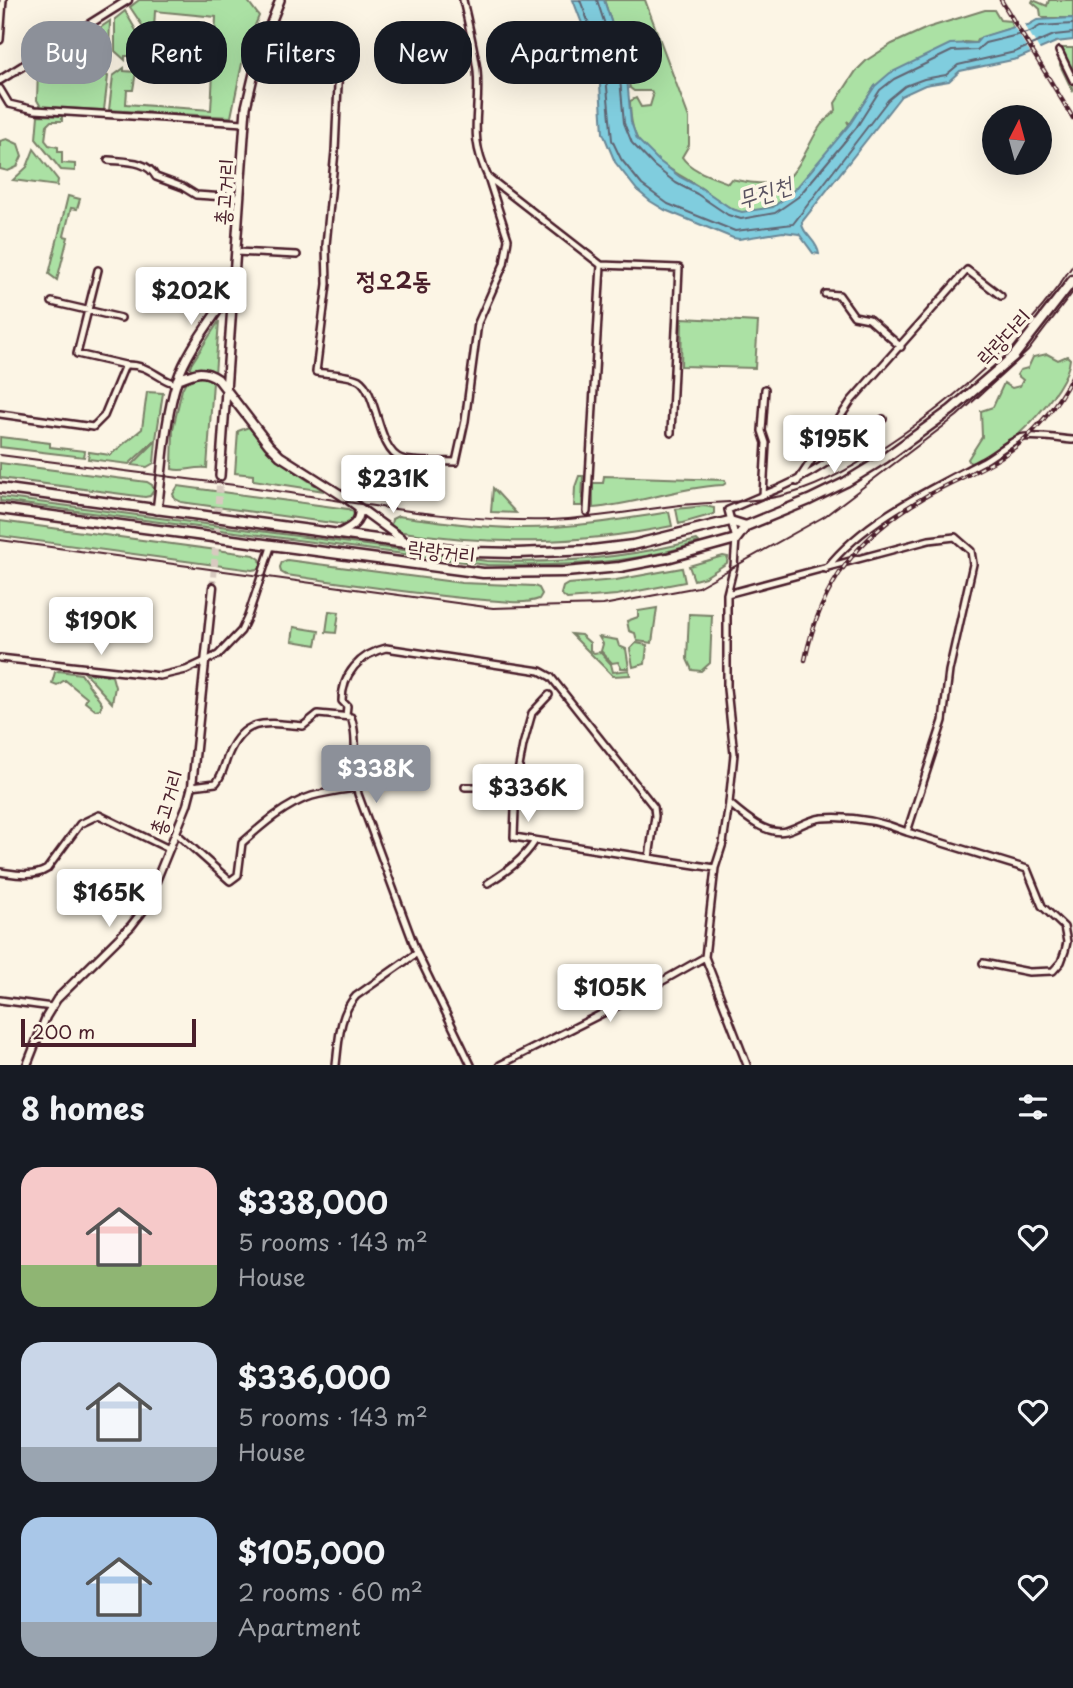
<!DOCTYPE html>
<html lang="en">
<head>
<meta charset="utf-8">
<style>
  :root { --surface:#171b24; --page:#20242c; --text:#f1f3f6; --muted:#9ea1a6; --accent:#8c9099 }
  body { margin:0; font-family:"Playpen Sans","Poor Story",sans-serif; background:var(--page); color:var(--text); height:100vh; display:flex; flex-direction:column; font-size:26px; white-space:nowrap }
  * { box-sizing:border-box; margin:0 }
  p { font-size:23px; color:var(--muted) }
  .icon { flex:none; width:38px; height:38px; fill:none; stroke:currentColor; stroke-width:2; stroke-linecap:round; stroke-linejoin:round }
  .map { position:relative; height:1065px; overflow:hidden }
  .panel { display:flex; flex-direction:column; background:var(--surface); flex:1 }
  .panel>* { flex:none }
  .guide { position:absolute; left:21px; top:21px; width:700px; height:63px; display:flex; gap:14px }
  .needle { width:46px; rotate:6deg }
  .controls { position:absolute; left:982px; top:105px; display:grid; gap:14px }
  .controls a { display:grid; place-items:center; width:70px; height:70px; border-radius:50%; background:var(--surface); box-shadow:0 7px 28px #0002; font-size:35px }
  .scale { position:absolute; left:21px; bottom:18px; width:175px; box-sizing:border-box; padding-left:7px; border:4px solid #4a1f2b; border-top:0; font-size:19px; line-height:24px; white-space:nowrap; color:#4a1f2b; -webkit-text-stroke:5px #fcf5e5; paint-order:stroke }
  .price { position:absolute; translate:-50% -60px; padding:0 16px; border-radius:7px; background:#fff; color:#222; font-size:23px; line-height:46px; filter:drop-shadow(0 2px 4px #0008) }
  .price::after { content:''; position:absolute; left:50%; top:42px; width:21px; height:16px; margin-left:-10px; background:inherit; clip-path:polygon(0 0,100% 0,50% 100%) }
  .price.selected { background:var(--accent); color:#fff }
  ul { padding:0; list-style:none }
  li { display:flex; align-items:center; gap:21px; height:175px; padding:0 21px }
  li span { display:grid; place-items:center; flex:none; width:196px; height:140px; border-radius:21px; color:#555 }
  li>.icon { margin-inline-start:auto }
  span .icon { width:84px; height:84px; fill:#fffc; stroke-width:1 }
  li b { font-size:30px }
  h2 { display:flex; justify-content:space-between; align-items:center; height:84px; padding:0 21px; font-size:30px }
  .chip { padding:0 24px; border-radius:28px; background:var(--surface); box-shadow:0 7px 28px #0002; font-size:24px; line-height:63px }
  .chip.selected { background:var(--accent); color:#fff }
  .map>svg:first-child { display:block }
  .green { fill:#abe1a4; stroke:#7a8068; stroke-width:2 }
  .water { fill:#80cdde; stroke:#6a8796; stroke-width:2 }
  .pier { fill:#fcf5e5 }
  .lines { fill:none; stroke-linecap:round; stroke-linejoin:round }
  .shore { stroke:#606573; stroke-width:2 }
  .secondary-tunnel { stroke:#d8cac0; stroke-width:7; stroke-dasharray:7 3.5; stroke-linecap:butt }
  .minor-casing { stroke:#4a1f2b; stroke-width:10 }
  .tertiary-casing { stroke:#4a1f2b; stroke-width:11 }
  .secondary-casing { stroke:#4a1f2b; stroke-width:12 }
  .primary-casing { stroke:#4a1f2b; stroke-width:13 }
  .minor { stroke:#fcf5e5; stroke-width:5 }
  .tertiary { stroke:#fcf5e5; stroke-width:6 }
  .secondary { stroke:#fcf5e5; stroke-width:7 }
  .primary { stroke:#fcf5e5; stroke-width:8 }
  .tram { stroke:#4a1f2b; stroke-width:2 }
  .rail-casing { stroke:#4a1f2b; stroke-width:4.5 }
  .rail { stroke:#fcf5e5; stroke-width:2; stroke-dasharray:5; stroke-linecap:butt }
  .labels { text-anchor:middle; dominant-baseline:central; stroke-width:7; stroke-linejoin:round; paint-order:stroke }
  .street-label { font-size:21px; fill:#4a1f2b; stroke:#fcf5e5 }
  .water-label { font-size:23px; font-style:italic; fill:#5a5361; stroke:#fcf5e5 }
  .quarter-label { font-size:24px; font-weight:bold; fill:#4a1f2b; stroke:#fcf5e5 }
</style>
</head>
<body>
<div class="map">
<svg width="1073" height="1065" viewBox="0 0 1073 1065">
  <rect width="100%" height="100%" fill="#fcf5e5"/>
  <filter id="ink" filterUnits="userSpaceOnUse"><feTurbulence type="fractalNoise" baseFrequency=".0143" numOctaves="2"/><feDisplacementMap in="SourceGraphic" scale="14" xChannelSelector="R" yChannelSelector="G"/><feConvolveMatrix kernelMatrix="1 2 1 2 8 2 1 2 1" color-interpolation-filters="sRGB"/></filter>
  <g filter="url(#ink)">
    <path class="green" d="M 139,0 L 247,0 L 259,16 L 245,49 L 231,117 L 109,110 L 113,76 L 124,68 L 124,71 L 136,72 L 133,90 L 127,90 L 126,104 L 211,110 L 216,17 L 155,11 L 154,29 L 144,28 L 130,7 Z
      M 604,0 L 645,0 L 689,118 L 689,145 L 682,157 C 691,171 713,177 728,183 L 731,179 C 745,182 766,186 780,182 C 797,179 810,139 821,125 C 825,120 832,115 836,110 L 835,103 L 856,71 L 867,60 L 892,44 L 927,28 L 985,10 L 994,10 L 1000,20 L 1010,21 L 1014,27 L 977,39 L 976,43 L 965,42 L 875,86 L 850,124 L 847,121 L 849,125 C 831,147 796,196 772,207 C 764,211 750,214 740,212 C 727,209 715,197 704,190 C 683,176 660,166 642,146 C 632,134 630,116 630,101 L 636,98 L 641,107 L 650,106 L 653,96 L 651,91 L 634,91 L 630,88 L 626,67 Z
      M 1033,0 L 1047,6 L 1049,0 L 1073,0 L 1073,18 L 1044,18 L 1041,16 L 1040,9 L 1032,2 Z
      M 125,11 L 137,32 L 137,56 L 125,56 L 125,60 L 115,51 L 115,19 Z
      M 110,21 L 109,50 L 101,54 L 97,60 L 59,56 Z
      M 1062,48 L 1073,48 L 1073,92 L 1060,65 Z
      M 55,59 L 97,65 L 101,73 L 108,76 L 104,110 L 41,107 L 37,100 L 38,70 Z
      M 38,115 L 62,116 L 62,121 L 51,121 L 47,125 L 45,140 L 49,145 L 58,147 L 58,152 L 62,152 L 62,163 L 75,164 L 75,171 L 61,170 L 36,139 Z
      M 7,139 L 18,144 L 22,156 L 17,167 L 8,171 L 0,169 L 0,141 Z
      M 34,149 L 58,180 L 57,186 L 13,180 L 27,167 Z
      M 68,196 L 80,199 L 77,209 L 71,208 L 64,236 L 68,237 L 57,280 L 49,274 Z
      M 682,318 L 758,322 L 755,368 L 681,366 Z
      M 219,321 L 215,374 L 206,370 L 191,370 L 190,366 Z
      M 1047,354 L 1058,360 L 1067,356 L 1070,359 C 1068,391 1002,460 970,463 L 968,459 L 982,437 L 981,411 L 993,407 L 1004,383 L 1012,388 L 1020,386 L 1023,380 L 1017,375 L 1020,370 L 1028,368 L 1033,357 Z
      M 195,377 L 204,377 L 213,382 L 207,468 C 194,466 183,473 172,469 L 173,429 L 182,389 L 185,383 Z
      M 147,392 L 163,393 L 156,439 L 129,464 L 88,459 L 89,452 L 110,455 L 142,429 Z
      M 249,427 C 269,456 295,472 324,491 L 253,480 L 253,475 L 235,473 L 238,431 Z
      M 0,437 L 50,443 L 50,447 L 85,451 L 84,457 L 0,447 Z
      M 156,441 L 154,463 L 147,467 L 132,465 Z
      M 0,463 L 147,482 L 152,485 L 154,490 L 150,496 L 145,497 L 0,478 Z
      M 355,468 L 365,470 L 363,485 L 386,487 L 385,499 L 352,495 Z
      M 579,476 L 583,476 L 582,506 L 574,506 L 575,487 Z
      M 604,476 L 725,480 L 726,483 L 723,485 C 680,487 637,504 593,508 L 593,483 L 603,483 Z
      M 178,486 L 348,509 L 353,512 L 355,517 L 350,524 L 346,525 L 181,502 L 175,499 L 173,494 Z
      M 493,488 L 516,513 L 491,512 Z
      M 0,497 L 487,561 C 558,564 628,558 697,540 L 699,542 C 636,565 554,567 487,565 L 0,501 Z
      M 705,506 L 714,508 L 714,514 L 679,524 L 676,509 Z
      M 669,512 L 672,526 C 575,545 494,546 396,531 L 391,525 L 392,519 L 398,516 C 439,521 479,528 521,528 C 571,528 620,520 669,512 Z
      M 0,521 L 254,555 L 260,559 L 261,565 L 258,569 L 252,570 L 0,536 Z
      M 723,556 L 728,557 L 727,563 L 705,577 L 694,580 L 689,566 Z
      M 287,560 L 462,583 L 534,586 L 539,588 L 542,594 L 539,599 C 524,605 501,601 485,600 C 419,595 352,584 286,575 L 281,572 L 280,567 L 282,562 Z
      M 682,568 L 685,582 L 617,595 L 567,599 L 561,594 L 563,587 L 568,584 L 616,580 Z
      M 657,608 L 652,643 L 637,641 L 635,633 L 629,631 L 627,621 L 638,617 L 638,611 Z
      M 329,611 L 339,612 L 336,633 L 326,632 Z
      M 689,614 L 712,615 L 710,663 L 701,671 L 692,670 L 687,659 Z
      M 294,627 L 319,631 L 316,645 L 292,641 Z
      M 571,634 L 581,635 L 590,643 L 590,650 L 594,653 L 600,652 L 611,664 L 613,672 L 629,670 L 630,675 L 613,676 Z
      M 599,637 L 617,640 L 619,646 L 626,649 L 629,668 L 621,668 L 618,662 L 612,663 L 601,651 L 603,644 Z
      M 636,643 L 647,645 L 645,664 L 633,667 L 630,649 Z
      M 59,671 L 81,674 L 102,704 L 100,709 L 95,710 L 85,702 L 87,698 L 65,680 L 57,685 L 52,683 L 55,672 Z
      M 85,673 L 112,676 L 115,687 L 112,703 Z"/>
    <path class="water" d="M 573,0 L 604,0 L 626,67 L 631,122 L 637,139 L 659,161 L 680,177 L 701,188 L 732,209 L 742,212 L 773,207 L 793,192 L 850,124 L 875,86 L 890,73 L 950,44 L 976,43 L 981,37 L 1014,27 L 1028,25 L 1037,20 L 1073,18 L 1073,40 L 1056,42 L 1017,59 L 960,71 L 949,81 L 925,85 L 901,96 L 802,222 C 801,233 818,241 819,254 L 813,253 L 799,234 L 783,232 L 739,239 L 733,238 L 665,210 L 650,201 L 637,190 L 615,162 L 603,133 L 599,68 Z"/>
    <path class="pier" d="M 1023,22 L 1041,52 L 1032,56 L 1012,24 Z"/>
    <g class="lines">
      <path class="shore" d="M 580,0 L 605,66 L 612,140 L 621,159 L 642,185 L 668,204 L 735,231 L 793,224 L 888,100 L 905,86 L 924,79 L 946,75 L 958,65 L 1015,52 L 1054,35 L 1073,33
        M 597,0 L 619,68 L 624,123 L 632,143 L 654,166 L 676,183 L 697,194 L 728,215 L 741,219 L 775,213 L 798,197 L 856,128 L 880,90 L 894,79 L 952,51 L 977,50 L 985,43 L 1030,32 L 1040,26 L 1073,24"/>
      <path class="secondary-tunnel" d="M 213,587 L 220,476"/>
      <defs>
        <path id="minor" d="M 463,0 C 468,23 474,47 477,70 C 481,113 467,133 488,177 L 601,265 L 679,268 L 671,433
          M 0,40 L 3,0
          M 1059,51 L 1073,80
          M 258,56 L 339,63 L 335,151 L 326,245 L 327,284 L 316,372 C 328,374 348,374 359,380 C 378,392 377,451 402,459 C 417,464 440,461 456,462 L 465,421 L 478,323 L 504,264 L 508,239 L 488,177
          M 0,89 L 9,104 L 35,110 L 244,123
          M 108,160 C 126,162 147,160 156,177 L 183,187 L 196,195 L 240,198
          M 236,252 L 297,255
          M 98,270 L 77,354 L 125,365
          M 825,294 L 839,295 L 854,316 L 869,319 L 901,347
          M 52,302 L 121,318
          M 0,414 L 93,427 L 104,416 L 125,365 C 150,364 155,378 176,384
          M 797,482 L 851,401 L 967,270 L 1001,296
          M 763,495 C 813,476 843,453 883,419
          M 587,512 L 601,265
          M 826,569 C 864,520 929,490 984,461 C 993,456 1012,441 1020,438 C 1031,434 1061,439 1073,440
          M 727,594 L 929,540 L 955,537 L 971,551 L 973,564 L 949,671 L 943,721 L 907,832 L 1027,869 L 1042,906 L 1064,927 L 1067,942 L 1065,951 L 1061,962 L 1053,971 L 1029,972 L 983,963
          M 0,658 L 160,676 L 186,670 L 218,655 L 241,631 L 248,616 L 272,544
          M 549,695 L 532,713 L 523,745 L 516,783 L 514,837 L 649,858
          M 346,716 L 347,706 L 342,701 C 342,674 360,654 386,648 L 540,671 L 551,677 L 654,807 L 655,816 L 649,858 L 715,868
          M 192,786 L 216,783 C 224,773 224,764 229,753 C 245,716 269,723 303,726 L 318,714 L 351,717 C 359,739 352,769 358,794 L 417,953 L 356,996 C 339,1014 339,1040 336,1065
          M 465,787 L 497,787 L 516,783
          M 729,803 C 743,815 766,836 786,831 C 798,828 809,819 822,818 C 851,816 880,821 907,832
          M 176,833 L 230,881 L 238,875 L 242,843 C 262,825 286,804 312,796 C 326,792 342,790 356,788
          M 0,872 C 15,874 33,878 47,869 L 80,824 L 99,815 L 169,849
          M 488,883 C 507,871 523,860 535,841
          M 417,953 L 471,1065
          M 0,1000 L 52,1007
          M 500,1065 L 629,1000 L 705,957
          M 747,1065 L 705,957 L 715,868 L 723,843 L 729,803 L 734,754 L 727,689 L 727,594 L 734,566 L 736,539 L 728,510 L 763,495 L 766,443 L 762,431 L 765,389"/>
        <path id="tertiary" d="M 0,80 L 128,0
          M 27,1065 L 46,1017 L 57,999 L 131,926 L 145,908 L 187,805 L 192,786 L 213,587"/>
        <path id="secondary" d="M 177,380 C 193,373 202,368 218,379 L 269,445 L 280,456 L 346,498 L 406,542
          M 220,476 L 246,107 L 258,56 L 280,0
          M 157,510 C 163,468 164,422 177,381 C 188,348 214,318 232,289
          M 338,534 C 350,528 361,523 359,508"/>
        <path id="primary" d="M 0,488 L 472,552 L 517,553 L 592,550 L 633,545 L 730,521 L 746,526
          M 0,509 L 483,573 L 565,572 L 620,567 L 667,558 L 736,539 L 746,526 L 809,500 L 846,482 L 885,458 L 951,410 L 1014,356 L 1073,280"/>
      </defs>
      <use href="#minor" class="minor-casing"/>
      <use href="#tertiary" class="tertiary-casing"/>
      <use href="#secondary" class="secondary-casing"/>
      <use href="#primary" class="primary-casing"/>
      <use href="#minor" class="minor"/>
      <use href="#tertiary" class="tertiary"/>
      <use href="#secondary" class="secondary"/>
      <use href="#primary" class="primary"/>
      <path class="tram" d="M 0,455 C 83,466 167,476 250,487 C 350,501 451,523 552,520 C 596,518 638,510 680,505 C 721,501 763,504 802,490 C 839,477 872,455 904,433 C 971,386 1028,333 1073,265
        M 0,540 L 493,608 L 603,605 L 698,587 L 825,516 L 957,416 L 1028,351 L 1073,292"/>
      <defs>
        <path id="rail" d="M 1001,0 L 1073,118
          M 805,660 C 821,582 859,535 928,495 C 952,481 980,471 1004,455 C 1033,436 1057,406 1073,375"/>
      </defs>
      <use href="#rail" class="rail-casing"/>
      <use href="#rail" class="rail"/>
    </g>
  </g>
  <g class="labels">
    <g class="street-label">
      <text transform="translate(223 192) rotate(-86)">총고거리</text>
      <text transform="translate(1003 336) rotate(-47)">락랑다리</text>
      <text transform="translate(442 550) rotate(7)">락랑거리</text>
      <text transform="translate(165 802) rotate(-73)">총고거리</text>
    </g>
    <g class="water-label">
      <text transform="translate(764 191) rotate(-18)">무진천</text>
    </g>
    <g class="quarter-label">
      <text x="394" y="279">정오2동</text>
    </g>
  </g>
</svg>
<div class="controls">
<a><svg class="needle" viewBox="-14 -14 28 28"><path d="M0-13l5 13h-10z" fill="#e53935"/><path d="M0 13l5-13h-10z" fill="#9ea1a6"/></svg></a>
</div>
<div class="scale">200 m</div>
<b class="price" style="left:191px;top:327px">$202K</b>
<b class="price" style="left:834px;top:475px">$195K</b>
<b class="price" style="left:393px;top:515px">$231K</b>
<b class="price" style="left:101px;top:657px">$190K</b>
<b class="price selected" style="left:376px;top:805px">$338K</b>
<b class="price" style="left:528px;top:824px">$336K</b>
<b class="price" style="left:109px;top:929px">$165K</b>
<b class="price" style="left:610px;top:1024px">$105K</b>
<div class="guide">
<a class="chip selected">Buy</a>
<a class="chip">Rent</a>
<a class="chip">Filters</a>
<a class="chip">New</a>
<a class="chip">Apartment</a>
</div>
</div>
<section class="panel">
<h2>8 homes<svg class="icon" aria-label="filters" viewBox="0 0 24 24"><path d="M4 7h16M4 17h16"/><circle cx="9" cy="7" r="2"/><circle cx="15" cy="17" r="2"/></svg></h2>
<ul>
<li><span style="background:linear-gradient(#f6c9c9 70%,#8fb573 0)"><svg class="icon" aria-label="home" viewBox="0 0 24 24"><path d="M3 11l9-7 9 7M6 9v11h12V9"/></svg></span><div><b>$338,000</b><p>5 rooms · 143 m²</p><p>House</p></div><svg class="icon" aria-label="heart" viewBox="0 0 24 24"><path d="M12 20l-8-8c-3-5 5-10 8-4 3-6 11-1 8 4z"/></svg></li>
<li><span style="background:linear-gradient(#c9d6e8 75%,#9aa5b1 0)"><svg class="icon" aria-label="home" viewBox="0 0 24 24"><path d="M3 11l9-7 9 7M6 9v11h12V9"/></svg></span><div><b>$336,000</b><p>5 rooms · 143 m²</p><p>House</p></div><svg class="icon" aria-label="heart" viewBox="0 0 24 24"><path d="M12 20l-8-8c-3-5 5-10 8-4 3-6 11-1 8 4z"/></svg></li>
<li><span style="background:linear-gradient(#a9c7e8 75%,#9aa5b1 0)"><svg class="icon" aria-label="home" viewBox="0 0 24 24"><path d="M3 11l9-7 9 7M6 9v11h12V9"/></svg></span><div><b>$105,000</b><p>2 rooms · 60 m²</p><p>Apartment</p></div><svg class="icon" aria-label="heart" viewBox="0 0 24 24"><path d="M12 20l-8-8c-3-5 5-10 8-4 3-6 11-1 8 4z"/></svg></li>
</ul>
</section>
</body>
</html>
